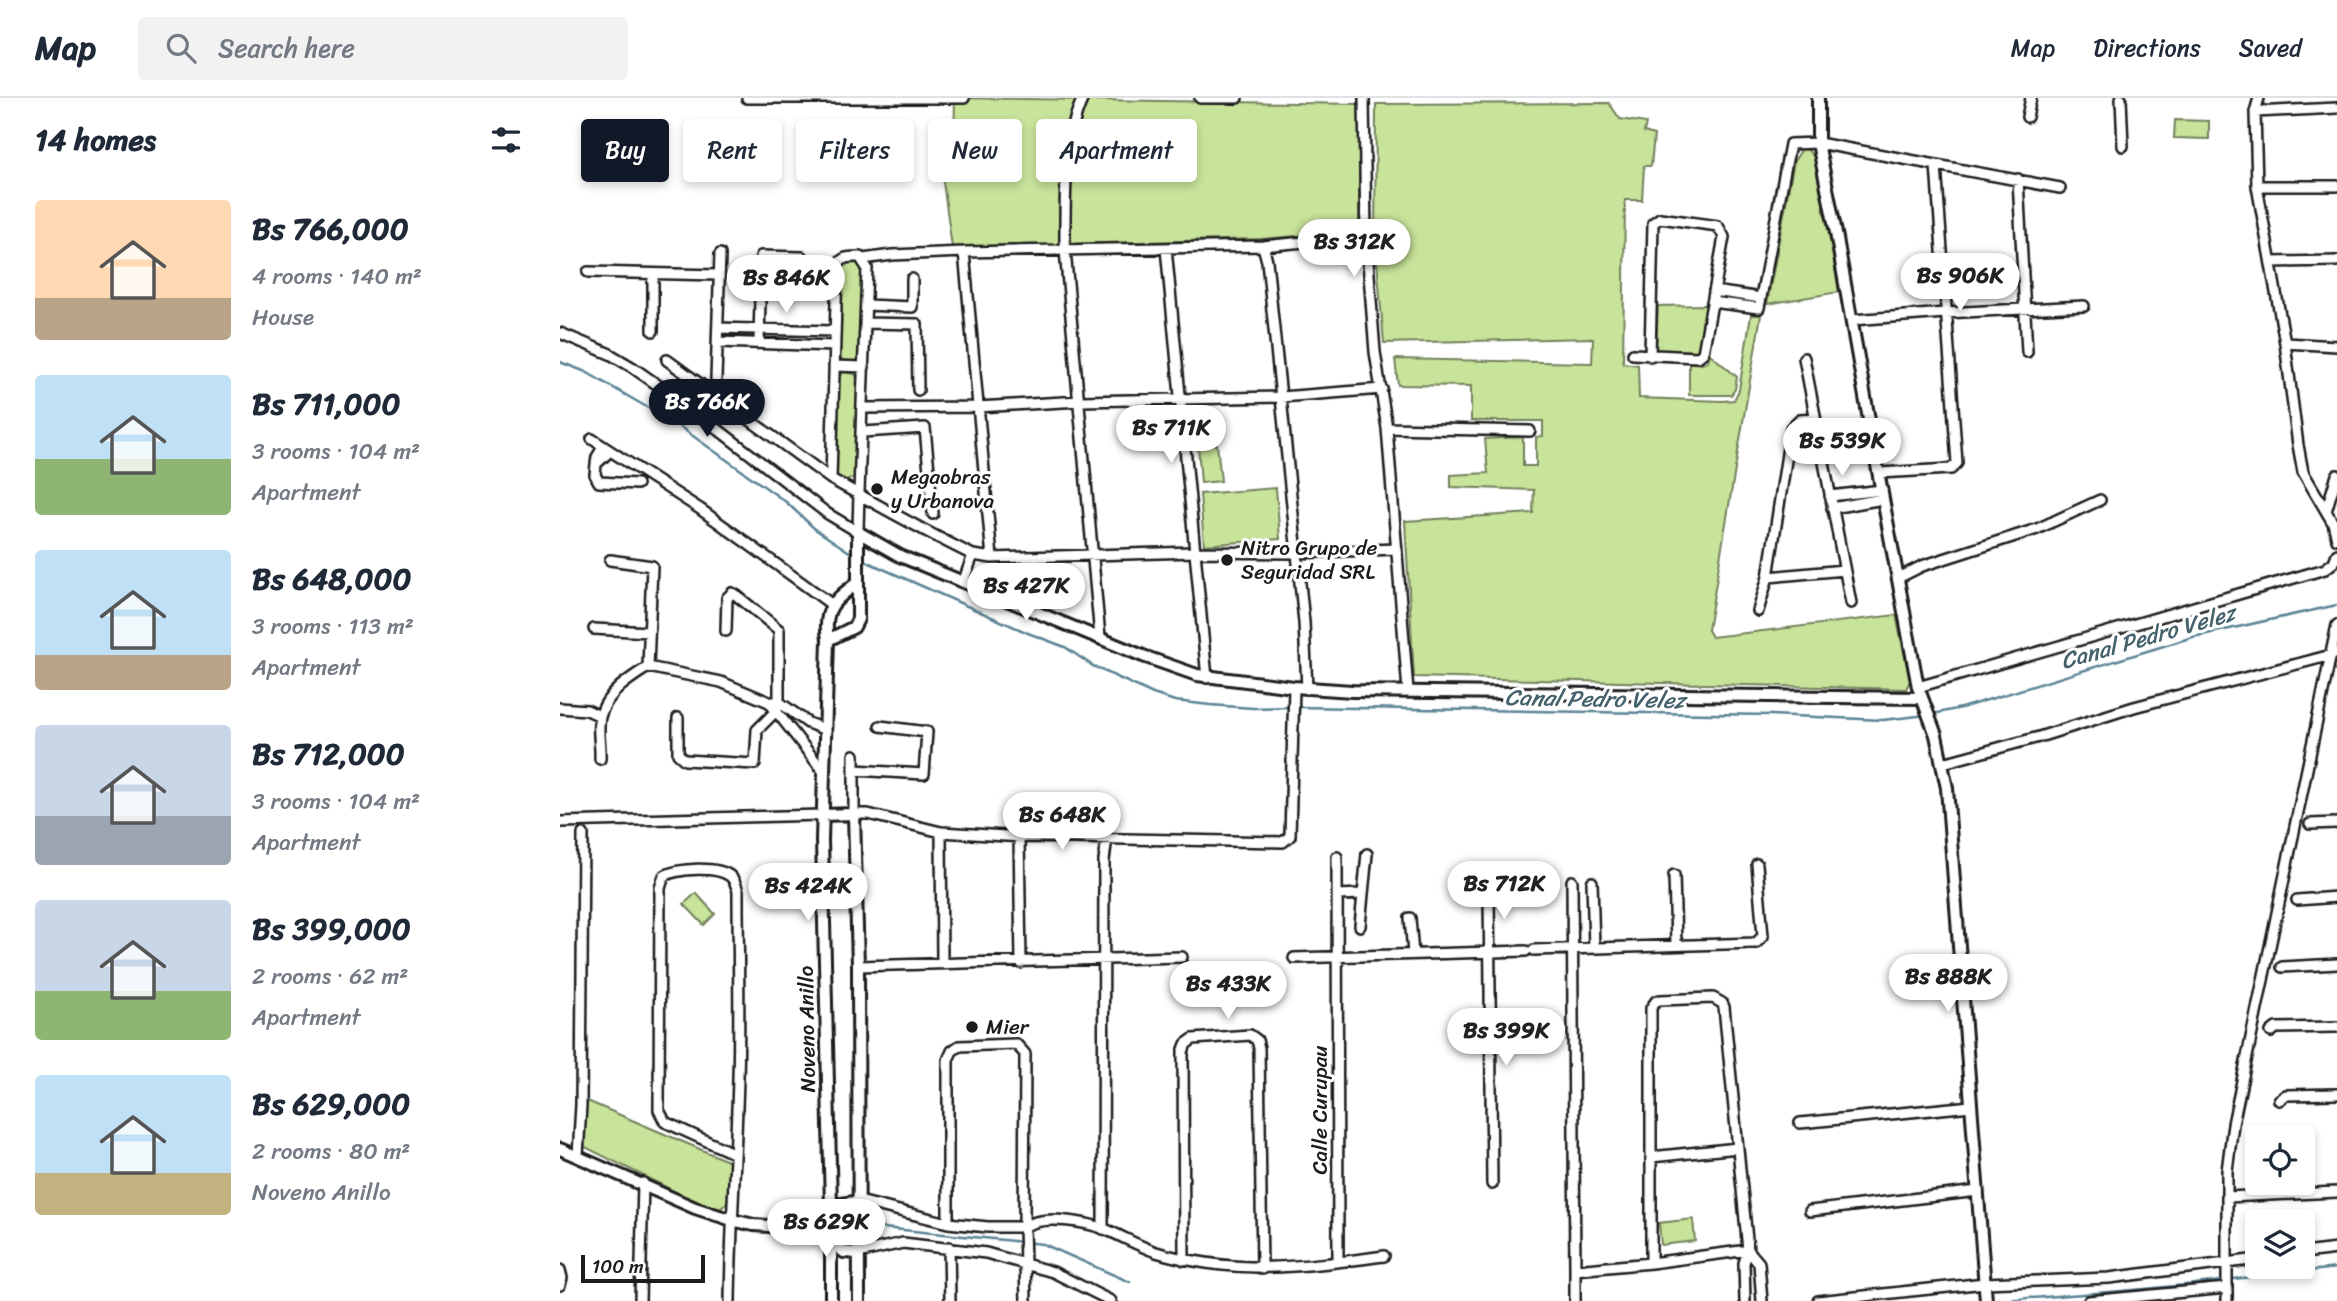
<!DOCTYPE html>
<html lang="en">
<head>
<meta charset="utf-8">
<style>
  :root { --surface:#fff; --page:#f2f2f3; --text:#1f2937; --muted:#747a83; --line:#e0e1e3; --accent:#111827 }
  body { margin:0; font-family:Sriracha,sans-serif; background:var(--page); color:var(--text); height:100vh; display:flex; flex-direction:column; font-size:26px; white-space:nowrap }
  * { box-sizing:border-box; margin:0 }
  p { font-size:23px; color:var(--muted) }
  .icon { flex:none; width:38px; height:38px; fill:none; stroke:currentColor; stroke-width:2; stroke-linecap:round; stroke-linejoin:round }
  .map { position:relative; flex:1; overflow:hidden }
  .side { display:flex; flex-direction:column; background:var(--surface); width:560px }
  .side>* { flex:none }
  .banner { position:absolute; left:21px; top:21px; width:665px; height:63px; display:flex; gap:14px }
  .fabs { position:absolute; left:1685px; top:1027px; display:grid; gap:14px }
  .fabs a { display:grid; place-items:center; width:70px; height:70px; border-radius:7px; background:var(--surface); box-shadow:0 4px 10px #0003; font-size:35px }
  .scale { position:absolute; left:21px; bottom:18px; width:124px; box-sizing:border-box; padding-left:7px; border:4px solid #1c1c1c; border-top:0; font-size:19px; line-height:24px; white-space:nowrap; color:#1c1c1c; -webkit-text-stroke:5px #fff; paint-order:stroke }
  .price { position:absolute; translate:-50% -60px; padding:0 16px; border-radius:24px; background:#fff; color:#222; font-size:23px; line-height:46px; filter:drop-shadow(0 2px 4px #0008) }
  .price::after { content:''; position:absolute; left:50%; top:42px; width:21px; height:16px; margin-left:-10px; background:inherit; clip-path:polygon(0 0,100% 0,50% 100%) }
  .price.active { background:var(--accent); color:#fff }
  ul { padding:0; list-style:none }
  li { display:flex; align-items:center; gap:21px; height:175px; padding:0 35px }
  li span { display:grid; place-items:center; flex:none; width:196px; height:140px; border-radius:7px; color:#555 }
  li>.icon { margin-inline-start:auto }
  span .icon { width:84px; height:84px; fill:#fffc; stroke-width:1 }
  li b { font-size:30px }
  h2 { display:flex; justify-content:space-between; align-items:center; height:84px; padding:0 35px; font-size:30px }
  .chip { padding:0 24px; border-radius:7px; background:var(--surface); box-shadow:0 4px 10px #0003; font-size:24px; line-height:63px }
  .chip.active { background:var(--accent); color:#fff }
  header { display:flex; align-items:center; gap:42px; box-sizing:border-box; height:98px; padding:0 35px; background:var(--surface); border-bottom:2px solid var(--line) }
  header strong { font-size:33px }
  nav { display:flex; gap:38px; margin-inline-start:auto; font-size:24px }
  .search { width:490px; height:63px; background:var(--page); display:flex; align-items:center; gap:18px; box-sizing:border-box; padding:0 24px; border-radius:7px; color:var(--muted); font-size:26px }
  main { display:flex; flex:1; min-height:0 }
  .map>svg:first-child { display:block }
  .green { fill:#c8e39a; stroke:#72805b; stroke-width:2 }
  .lines { fill:none; stroke-linecap:round; stroke-linejoin:round }
  .stream { stroke:#5a8394; stroke-width:2.5 }
  .minor-casing { stroke:#1c1c1c; stroke-width:14 }
  .tertiary-casing { stroke:#1c1c1c; stroke-width:16 }
  .minor { stroke:#fff; stroke-width:9 }
  .tertiary { stroke:#fff; stroke-width:10 }
  .poi-dot { fill:#1c1c1c; stroke:#fff; stroke-width:2.5 }
  .labels { text-anchor:middle; dominant-baseline:central; stroke-width:6; stroke-linejoin:round; paint-order:stroke }
  .poi-label { font-size:21px; fill:#1c1c1c; stroke:#fff; text-anchor:start }
  .street-label { font-size:21px; fill:#1c1c1c; stroke:#fff }
  .water-label { font-size:23px; font-style:italic; fill:#45616c; stroke:#fff }
</style>
</head>
<body>
<header>
<strong>Map</strong>
<div class="search"><svg class="icon" aria-label="search" viewBox="0 0 24 24"><circle cx="10" cy="10" r="6"/><path d="M15 15l6 6"/></svg>Search here</div>
<nav><a>Map</a><a>Directions</a><a>Saved</a></nav>
</header>
<main>
<section class="side">
<h2>14 homes<svg class="icon" aria-label="filters" viewBox="0 0 24 24"><path d="M4 7h16M4 17h16"/><circle cx="9" cy="7" r="2"/><circle cx="15" cy="17" r="2"/></svg></h2>
<ul>
<li><span style="background:linear-gradient(#ffd9b3 70%,#b9a48a 0)"><svg class="icon" aria-label="home" viewBox="0 0 24 24"><path d="M3 11l9-7 9 7M6 9v11h12V9"/></svg></span><div><b>Bs 766,000</b><p>4 rooms · 140 m²</p><p>House</p></div></li>
<li><span style="background:linear-gradient(#bfe0f5 60%,#8fb573 0)"><svg class="icon" aria-label="home" viewBox="0 0 24 24"><path d="M3 11l9-7 9 7M6 9v11h12V9"/></svg></span><div><b>Bs 711,000</b><p>3 rooms · 104 m²</p><p>Apartment</p></div></li>
<li><span style="background:linear-gradient(#bfe0f5 75%,#b9a48a 0)"><svg class="icon" aria-label="home" viewBox="0 0 24 24"><path d="M3 11l9-7 9 7M6 9v11h12V9"/></svg></span><div><b>Bs 648,000</b><p>3 rooms · 113 m²</p><p>Apartment</p></div></li>
<li><span style="background:linear-gradient(#c9d6e8 65%,#9aa5b1 0)"><svg class="icon" aria-label="home" viewBox="0 0 24 24"><path d="M3 11l9-7 9 7M6 9v11h12V9"/></svg></span><div><b>Bs 712,000</b><p>3 rooms · 104 m²</p><p>Apartment</p></div></li>
<li><span style="background:linear-gradient(#c9d6e8 65%,#8fb573 0)"><svg class="icon" aria-label="home" viewBox="0 0 24 24"><path d="M3 11l9-7 9 7M6 9v11h12V9"/></svg></span><div><b>Bs 399,000</b><p>2 rooms · 62 m²</p><p>Apartment</p></div></li>
<li><span style="background:linear-gradient(#bfe0f5 70%,#c2b280 0)"><svg class="icon" aria-label="home" viewBox="0 0 24 24"><path d="M3 11l9-7 9 7M6 9v11h12V9"/></svg></span><div><b>Bs 629,000</b><p>2 rooms · 80 m²</p><p>Noveno Anillo</p></div></li>
</ul>
</section>
<div class="map">
<svg width="1777" height="1203" viewBox="0 0 1777 1203">
  <rect width="100%" height="100%" fill="#fff"/>
  <filter id="ink" filterUnits="userSpaceOnUse"><feTurbulence type="fractalNoise" baseFrequency=".0143" numOctaves="2"/><feDisplacementMap in="SourceGraphic" scale="14" xChannelSelector="R" yChannelSelector="G"/><feConvolveMatrix kernelMatrix="1 2 1 2 8 2 1 2 1" color-interpolation-filters="sRGB"/></filter>
  <g filter="url(#ink)">
    <path class="green" d="M 395,0 L 799,6 L 799,133 L 700,141 L 392,149 L 381,70 L 394,51 Z
      M 1049,5 L 1060,21 L 1086,25 L 1084,34 L 1094,37 L 1091,68 L 1084,68 L 1082,102 L 1065,102 L 1063,265 L 1078,267 L 1079,300 L 1162,303 L 1174,302 L 1179,292 L 1191,217 L 1201,217 L 1148,532 L 1152,539 L 1336,517 L 1350,583 L 1346,591 L 854,579 L 845,423 L 973,415 L 974,392 L 891,389 L 891,377 L 928,375 L 925,341 L 963,339 L 963,368 L 976,368 L 976,339 L 983,338 L 983,323 L 911,323 L 911,288 L 838,287 L 835,261 L 1032,265 L 1033,240 L 824,245 L 815,140 L 816,6 Z
      M 1615,22 L 1649,23 L 1649,41 L 1614,40 Z
      M 1242,51 L 1248,52 L 1257,62 L 1279,194 L 1207,206 L 1234,63 Z
      M 290,163 L 300,166 L 302,171 L 299,258 L 297,263 C 289,263 282,264 277,258 L 282,169 Z
      M 1147,207 L 1139,250 L 1136,253 L 1096,252 L 1098,208 Z
      M 1150,256 L 1177,279 L 1175,291 L 1171,297 L 1129,297 L 1129,264 L 1142,266 L 1148,263 Z
      M 284,274 L 295,276 L 299,283 L 295,380 L 286,382 L 278,380 L 275,374 L 277,283 L 278,279 Z
      M 657,346 L 661,383 L 641,385 L 638,348 Z
      M 716,390 L 720,441 L 644,447 L 640,396 Z
      M 136,795 L 155,816 L 144,827 L 124,806 Z
      M 25,1002 L 170,1064 L 168,1104 L 160,1111 L 126,1099 L 23,1048 Z
      M 1133,1121 L 1135,1143 L 1101,1147 L 1099,1125 Z"/>
    <g class="lines">
      <path class="stream" d="M 0,264 L 26,274 L 116,326 L 226,404 L 255,431 L 294,457
        M 303,462 L 468,535 L 505,549 L 533,568 L 593,596 L 615,603 L 650,607 L 693,610 L 730,609
        M 737,609 L 1211,617 L 1323,622 L 1367,617
        M 1373,616 L 1401,610 L 1633,539 L 1777,507
        M 301,1130 L 323,1130 L 483,1146 L 570,1184
        M 274,1131 L 295,1131
        M 1673,1181 L 1777,1170
        M 1435,1203 C 1510,1196 1585,1193 1660,1183"/>
      <defs>
        <path id="minor" d="M 187,0 L 404,0
          M 523,0 C 503,40 505,107 505,152 L 540,539
          M 640,0 L 677,0
          M 804,0 L 806,138
          M 1561,0 L 1563,48
          M 1699,0 L 1695,14 L 1697,88 L 1725,245 L 1738,347 L 1743,374 L 1773,425 L 1777,441
          M 1695,14 L 1777,10
          M 1467,19 L 1471,0
          M 1458,81 L 1467,254
          M 1697,88 L 1777,88
          M 703,148 L 707,163 L 744,524 L 747,591
          M 606,150 L 647,580
          M 404,154 L 432,460
          M 303,161 L 332,157 L 404,154 L 703,148 L 806,138 L 815,254 L 827,330 L 848,593
          M 1711,164 L 1777,163
          M 28,174 L 158,177
          M 93,177 L 93,233
          M 1154,193 L 1201,200
          M 1152,204 L 1199,210 L 1230,46 L 1258,45 L 1500,90
          M 306,207 L 352,209 L 352,181
          M 1292,222 L 1385,215 L 1524,208
          M 305,225 L 357,226 L 358,292
          M 158,230 L 274,233
          M 0,235 L 50,256 L 72,269 L 125,306 L 268,416 L 298,434
          M 158,244 L 274,248
          M 199,244 L 201,158 L 242,159
          M 1725,245 L 1777,248
          M 1073,256 L 1138,259 L 1143,255 L 1164,139 L 1158,128 L 1100,120 L 1093,125 L 1090,258
          M 1244,260 L 1291,505
          M 107,262 L 271,381
          M 274,268 L 304,269
          M 156,281 L 160,156
          M 303,310 L 417,309 L 520,303 L 721,299 L 822,291
          M 827,330 L 970,333
          M 303,334 L 365,330 L 373,416
          M 32,341 L 140,411 L 271,506
          M 43,349 L 37,359 L 36,366 L 50,353
          M 36,366 L 35,377 L 39,384 L 77,386
          M 1319,375 L 1391,371 L 1397,365 L 1376,67
          M 1270,398 L 1322,392
          M 1272,410 L 1323,401
          M 1766,413 L 1777,377
          M 298,434 C 300,346 304,258 307,170 L 300,159 C 289,159 281,158 277,170 L 271,381 C 318,407 365,434 413,457
          M 50,462 L 92,468 L 88,569
          M 1208,479 L 1284,472
          M 1338,480 L 1362,468 L 1477,431 L 1540,402
          M 404,482 L 413,457 L 432,460 L 634,454 L 736,455 L 835,451
          M 1198,513 L 1208,479 L 1231,330 L 1240,321 L 1255,320
          M 34,531 L 89,534
          M 166,533 L 167,500 L 172,495 L 176,497 L 219,532 L 219,604
          M 88,569 L 161,584 L 209,604 L 264,674
          M 1358,589 L 1765,471 L 1774,464 L 1777,456
          M 213,604 L 219,604 L 248,625 L 266,632
          M 0,610 L 27,612 L 40,618
          M 118,620 L 118,656 L 125,662 L 195,666 L 197,632 L 217,612
          M 294,657 L 294,716 L 308,716 L 381,734 L 462,739 L 723,744 L 730,738 L 734,589
          M 40,661 C 41,648 36,628 41,616 C 48,594 69,581 88,569
          M 1383,665 L 1479,639 L 1574,609 L 1775,556
          M 294,672 L 364,676 L 367,634 L 320,628
          M 0,724 L 262,717
          M 1750,726 L 1777,725
          M 381,734 L 382,866
          M 459,739 L 461,865
          M 777,759 L 778,1164
          M 1114,777 L 1116,846
          M 1012,783 L 1015,1172 L 1091,1165 L 1188,1152
          M 1032,784 L 1034,849
          M 929,794 L 932,1086
          M 803,796 L 807,756
          M 777,797 L 803,796 L 800,828
          M 1737,802 L 1777,799
          M 850,820 L 853,856
          M 974,852 L 1196,845 L 1203,838 L 1197,766
          M 734,860 L 966,853
          M 298,868 L 622,859
          M 1722,869 L 1777,866
          M 894,932 L 930,931
          M 1711,934 L 1716,930 L 1777,929
          M 1719,1002 L 1726,997 L 1777,996
          M 1240,1025 L 1411,1008
          M 18,1057 L 21,1007 L 23,736
          M 1091,1059 L 1178,1050
          M 1667,1099 L 1777,1094
          M 299,1103 L 388,1125 L 428,1129 L 464,1129 C 483,1116 527,1124 547,1132 C 563,1139 579,1148 596,1154 C 678,1178 742,1169 824,1158
          M 1250,1113 L 1418,1093
          M 388,1125 L 388,962 L 392,953 L 399,948 L 456,946 L 465,956 L 464,1129 L 466,1203
          M 543,1131 L 544,763 L 547,739
          M 389,1149 L 390,1203
          M 1188,1152 L 1199,1165 L 1202,1203
          M 298,1155 L 343,1145 L 426,1155 L 493,1174 L 551,1203
          M 1743,1155 L 1777,1151
          M 624,1162 L 623,954 L 626,946 L 633,941 L 690,937 L 697,942 L 699,950 L 702,1171
          M 1091,1165 L 1091,910 L 1096,903 L 1100,902 L 1153,900 L 1162,905 L 1164,909 L 1188,1152 L 1184,1165 L 1185,1203
          M 0,1172 L 2,1180 L 0,1187
          M 80,1203 L 83,1085
          M 170,1203 C 171,1128 176,1054 178,980 C 180,918 178,855 178,793 C 176,788 175,782 170,778 C 157,768 118,770 104,778 L 100,790 L 99,1012 L 105,1024 L 175,1056
          M 1015,1203 L 1015,1172
          M 1258,1203 L 1425,1185 L 1549,1180 L 1698,1161
          M 1529,1203 L 1667,1190
          M 1667,1203 L 1667,1073 L 1673,1026 L 1777,527"/>
        <path id="tertiary" d="M 1258,0 L 1258,45 L 1276,135 L 1323,401 L 1358,589 L 1376,637 L 1387,690 L 1426,1203
          M 298,434 L 340,458 L 583,558 L 637,577 L 734,589 L 792,593 L 1362,600
          M 268,542 L 294,529 L 298,521 L 298,434
          M 262,717 L 294,716 L 298,868 L 299,1203
          M 0,1051 L 135,1110 L 172,1122 L 194,1127 L 239,1130 L 270,1128
          M 271,1108 L 262,742 L 268,542 C 263,511 273,503 297,485
          M 271,1144 L 271,1203
          M 298,1155 L 284,1154 L 271,1144 L 271,1108 L 299,1103"/>
      </defs>
      <use href="#minor" class="minor-casing"/>
      <use href="#tertiary" class="tertiary-casing"/>
      <use href="#minor" class="minor"/>
      <use href="#tertiary" class="tertiary"/>
    </g>
  </g>
  <g class="poi-dot">
    <circle cx="317" cy="391" r="7"/>
    <circle cx="667" cy="462" r="7"/>
    <circle cx="412" cy="929" r="7"/>
  </g>
  <g class="labels">
    <g class="poi-label">
      <text x="331" y="379">Megaobras<tspan x="331" dy="24">y Urbanova</tspan></text>
      <text x="681" y="450">Nitro Grupo de<tspan x="681" dy="24">Seguridad SRL</tspan></text>
      <text x="426" y="929">Mier</text>
    </g>
    <g class="street-label">
      <text transform="translate(247 931) rotate(-91)">Noveno Anillo</text>
      <text transform="translate(760 1012) rotate(-90)">Calle Curupau</text>
    </g>
    <g class="water-label">
      <text transform="translate(1588 539) rotate(-16)">Canal Pedro Velez</text>
      <text transform="translate(1035 601) rotate(1)">Canal Pedro Velez</text>
    </g>
  </g>
</svg>
<div class="fabs">
<a><svg class="icon" aria-label="locate" viewBox="0 0 24 24"><circle cx="12" cy="12" r="6"/><path d="M12 2v4M12 18v4M2 12h4M18 12h4"/></svg></a>
<a><svg class="icon" aria-label="layers" viewBox="0 0 24 24"><path d="M12 4l9 5-9 5-9-5zM3 14l9 5 9-5"/></svg></a>
</div>
<div class="scale">100 m</div>
<b class="price" style="left:794px;top:181px">Bs 312K</b>
<b class="price" style="left:1400px;top:215px">Bs 906K</b>
<b class="price" style="left:226px;top:217px">Bs 846K</b>
<b class="price active" style="left:147px;top:341px">Bs 766K</b>
<b class="price" style="left:611px;top:367px">Bs 711K</b>
<b class="price" style="left:1282px;top:380px">Bs 539K</b>
<b class="price" style="left:466px;top:525px">Bs 427K</b>
<b class="price" style="left:502px;top:754px">Bs 648K</b>
<b class="price" style="left:944px;top:823px">Bs 712K</b>
<b class="price" style="left:248px;top:825px">Bs 424K</b>
<b class="price" style="left:1388px;top:916px">Bs 888K</b>
<b class="price" style="left:668px;top:923px">Bs 433K</b>
<b class="price" style="left:946px;top:970px">Bs 399K</b>
<b class="price" style="left:266px;top:1161px">Bs 629K</b>
<div class="banner">
<a class="chip active">Buy</a>
<a class="chip">Rent</a>
<a class="chip">Filters</a>
<a class="chip">New</a>
<a class="chip">Apartment</a>
</div>
</div>
</main>
</body>
</html>
